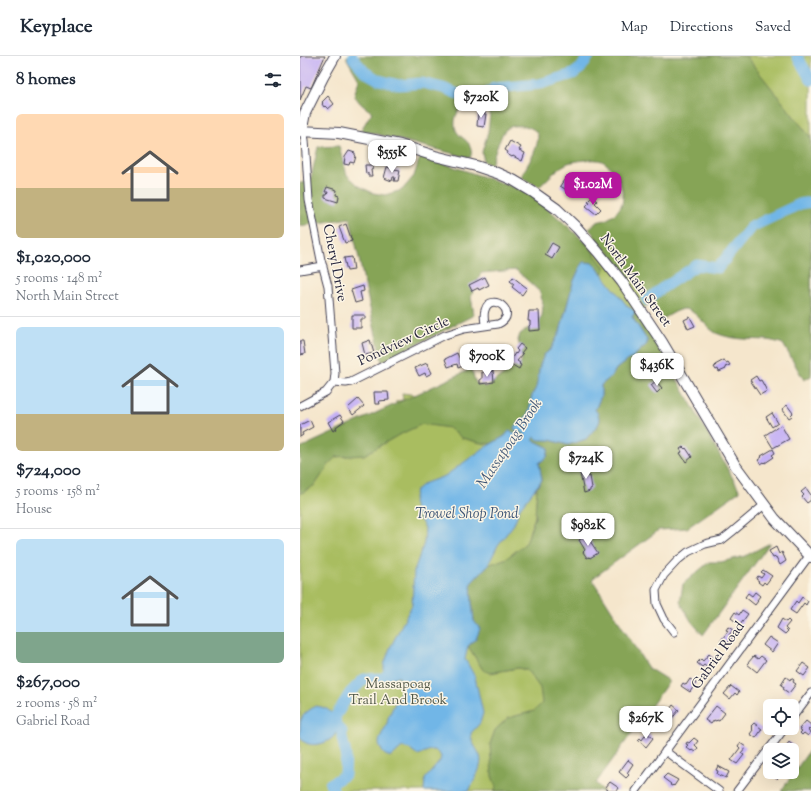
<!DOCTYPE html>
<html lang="en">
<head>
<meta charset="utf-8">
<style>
  :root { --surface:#fff; --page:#f6f6f7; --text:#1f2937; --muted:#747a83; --line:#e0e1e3; --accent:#b5179e }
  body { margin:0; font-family:"Sorts Mill Goudy",serif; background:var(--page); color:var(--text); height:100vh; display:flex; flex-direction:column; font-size:15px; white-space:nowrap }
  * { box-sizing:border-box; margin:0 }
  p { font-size:13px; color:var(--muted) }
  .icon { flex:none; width:22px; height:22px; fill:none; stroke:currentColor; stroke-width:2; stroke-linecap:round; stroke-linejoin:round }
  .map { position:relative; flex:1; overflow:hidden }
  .drawer { display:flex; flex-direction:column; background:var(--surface); width:300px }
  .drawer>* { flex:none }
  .tools { position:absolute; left:463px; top:643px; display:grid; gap:8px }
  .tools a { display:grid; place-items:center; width:36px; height:36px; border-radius:6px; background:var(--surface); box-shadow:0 4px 16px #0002; font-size:20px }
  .price { position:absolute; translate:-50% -34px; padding:0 9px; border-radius:8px; background:#fff; color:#222; font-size:13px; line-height:26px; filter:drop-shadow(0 1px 2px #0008) }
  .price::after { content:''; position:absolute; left:50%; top:24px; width:12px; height:9px; margin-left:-6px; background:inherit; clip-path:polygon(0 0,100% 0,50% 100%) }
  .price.selected { background:var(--accent); color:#fff }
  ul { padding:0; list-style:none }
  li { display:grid; align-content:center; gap:8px; height:212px; padding:0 16px }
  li+li { border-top:1px solid var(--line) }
  li span { display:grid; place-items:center; height:124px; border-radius:6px; color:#555 }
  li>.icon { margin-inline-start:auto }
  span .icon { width:72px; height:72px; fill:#fffc; stroke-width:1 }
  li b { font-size:17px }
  h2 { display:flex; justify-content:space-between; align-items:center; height:48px; padding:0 16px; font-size:17px }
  header { display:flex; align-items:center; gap:24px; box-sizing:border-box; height:56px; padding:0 20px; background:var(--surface); border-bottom:1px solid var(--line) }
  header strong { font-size:19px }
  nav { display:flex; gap:22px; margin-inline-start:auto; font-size:14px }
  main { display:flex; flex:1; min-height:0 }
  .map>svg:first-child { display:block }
  .green { fill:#a9bd61; stroke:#66704e }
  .forest { fill:#86a457; stroke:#546349 }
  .water { fill:#71b6e7; stroke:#4a6c91 }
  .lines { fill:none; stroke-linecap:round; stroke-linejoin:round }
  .river { stroke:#71b6e7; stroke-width:11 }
  .building { fill:#c4b0f5 }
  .lane-casing { stroke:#423f51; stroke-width:5.5 }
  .street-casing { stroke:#423f51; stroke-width:9 }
  .secondary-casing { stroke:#423f51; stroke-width:12 }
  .lane { stroke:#fff; stroke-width:3.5 }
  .street { stroke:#fff; stroke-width:7 }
  .secondary { stroke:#fff; stroke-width:10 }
  .labels { text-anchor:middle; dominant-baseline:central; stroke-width:3; stroke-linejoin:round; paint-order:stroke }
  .street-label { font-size:14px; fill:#22223b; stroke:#fcf5e5 }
  .park-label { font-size:14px; fill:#515848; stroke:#fcf5e5 }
  .water-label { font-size:15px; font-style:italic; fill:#3e5677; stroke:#fcf5e5 }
</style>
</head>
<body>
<header>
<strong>Keyplace</strong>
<nav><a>Map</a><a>Directions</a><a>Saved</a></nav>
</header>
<main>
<section class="drawer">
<h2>8 homes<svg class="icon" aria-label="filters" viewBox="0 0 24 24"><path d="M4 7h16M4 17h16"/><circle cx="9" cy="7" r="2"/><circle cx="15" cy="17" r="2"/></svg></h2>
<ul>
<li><span style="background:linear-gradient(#ffd9b3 60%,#c2b280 0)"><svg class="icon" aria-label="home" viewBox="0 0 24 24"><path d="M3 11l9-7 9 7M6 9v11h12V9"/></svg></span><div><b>$1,020,000</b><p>5 rooms · 148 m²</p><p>North Main Street</p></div></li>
<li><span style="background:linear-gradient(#bfe0f5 70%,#c2b280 0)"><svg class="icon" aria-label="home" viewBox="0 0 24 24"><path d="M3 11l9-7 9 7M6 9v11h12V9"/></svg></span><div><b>$724,000</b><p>5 rooms · 158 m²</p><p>House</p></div></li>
<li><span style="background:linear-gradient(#bfe0f5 75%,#7fa58c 0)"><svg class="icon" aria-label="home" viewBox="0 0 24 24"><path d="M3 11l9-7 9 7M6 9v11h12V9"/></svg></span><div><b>$267,000</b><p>2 rooms · 58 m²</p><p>Gabriel Road</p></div></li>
</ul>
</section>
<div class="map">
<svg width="511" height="735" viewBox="0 0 511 735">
  <rect width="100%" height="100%" fill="#fcf5e5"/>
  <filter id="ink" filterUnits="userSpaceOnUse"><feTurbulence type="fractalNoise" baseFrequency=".025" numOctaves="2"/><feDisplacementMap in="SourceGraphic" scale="8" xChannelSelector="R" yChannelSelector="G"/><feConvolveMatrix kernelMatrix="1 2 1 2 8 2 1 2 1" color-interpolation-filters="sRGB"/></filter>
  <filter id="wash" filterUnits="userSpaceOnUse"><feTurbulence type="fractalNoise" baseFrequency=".012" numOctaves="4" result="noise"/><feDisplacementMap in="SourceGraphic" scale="16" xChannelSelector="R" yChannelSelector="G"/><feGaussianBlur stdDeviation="0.9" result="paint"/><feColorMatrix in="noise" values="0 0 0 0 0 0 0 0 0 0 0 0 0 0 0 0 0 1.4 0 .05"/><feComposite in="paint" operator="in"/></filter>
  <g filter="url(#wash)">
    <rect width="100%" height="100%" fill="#f5e6cc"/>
    <path class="green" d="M 275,0 L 511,0 L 511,317 L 475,258 L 370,228 L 336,259 L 244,387 L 234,435 L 237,431 L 235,461 L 230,474 L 200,615 L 218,612 L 227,614 L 234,623 L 265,650 L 227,735 L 0,735 L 0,423 L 8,413 L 98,370 L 96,345 L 103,344 L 102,337 L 218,353 L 280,189 L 296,178 L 428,113 L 88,21 Z"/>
    <path class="forest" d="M 47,0 L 446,0 L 511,82 L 511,320 L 504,324 L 483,288 C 478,286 473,285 467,284 C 450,283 432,284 416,277 C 405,271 395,253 384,253 C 378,253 367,261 361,264 L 338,230 L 289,173 C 291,171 293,168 296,167 C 298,165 302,165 305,164 C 312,161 317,157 321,150 C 328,136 315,112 302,105 C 295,102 275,105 268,107 C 257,112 248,123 239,131 L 221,121 C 227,108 237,97 238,81 C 238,76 234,73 228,71 C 220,69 208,68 203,77 C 201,80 200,85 198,88 C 196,95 193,102 191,109 L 184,106 L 182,96 L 188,76 L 190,58 L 186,52 C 180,51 173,49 167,50 C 156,52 152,67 157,76 C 161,82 170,85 171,93 C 172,96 171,100 170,102 L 61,74 L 72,56 C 63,50 61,49 54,39 L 59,24 L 47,3 Z
      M 39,90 L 47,119 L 59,130 L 73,137 L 85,139 L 102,134 L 114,120 L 119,104 L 122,100 L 231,137 L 286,187 L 305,212 L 303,219 L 293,207 L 285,206 L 281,209 L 273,227 L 260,276 L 251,293 L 244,299 L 239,315 L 239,321 L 236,332 L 233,337 L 229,354 L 227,360 L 222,365 L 214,372 L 214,373 L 225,378 L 225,380 L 205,380 L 191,388 L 181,387 L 162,382 L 149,372 L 122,368 L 97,380 L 64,399 L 36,401 L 30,407 L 15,429 L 0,438 L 0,392 L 171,313 L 176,327 L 186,331 L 221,307 L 222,301 L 218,284 L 220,278 L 234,268 L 242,260 L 243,249 L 240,236 L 216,214 L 181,217 L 171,240 L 174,259 L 82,306 L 50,162 L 0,170 L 0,127 L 10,126 L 18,91 Z
      M 335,256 L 350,275 L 440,435 L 387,472 L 359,474 L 292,523 L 348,612 L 369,625 L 296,727 L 304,735 L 195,735 L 196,731 L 192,720 L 190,688 L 195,674 L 208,662 L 234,655 L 242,647 L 240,632 L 227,614 L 218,612 L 190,617 L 183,614 L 168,590 L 176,583 L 172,548 L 171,527 L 188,509 L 207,502 L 226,487 L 235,461 L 237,431 L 242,424 L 239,407 L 247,401 L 249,392 L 233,384 L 234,381 L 250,384 L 268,389 L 286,383 L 298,369 L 300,364 L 295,354 L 301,340 L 301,329 L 312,320 L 316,313 L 325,306 L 333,301 L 347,288 L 347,284 L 332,261 Z
      M 470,487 L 403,579 L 391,565 L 380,546 L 383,528 L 409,506 L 421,506 L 445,500 Z
      M 511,692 L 511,735 L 481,735 Z"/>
    <path class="water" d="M 283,206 L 285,206 L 293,207 L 303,219 L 328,251 L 332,253 L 335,256 L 332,261 L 347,284 L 347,288 L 333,301 L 325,306 L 316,313 L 312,320 L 301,329 L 301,340 L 295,354 L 297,356 L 300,364 L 298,369 L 286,383 L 268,389 L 250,384 L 239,384 L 234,381 L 233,384 L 249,392 L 247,401 L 239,407 L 242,424 L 220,452 L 214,468 L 198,489 L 188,509 L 171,527 L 172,548 L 174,565 L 180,573 L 176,583 L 168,590 L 165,603 L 175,621 L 183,657 L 180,667 L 171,677 C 171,688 176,690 180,700 C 184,709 173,726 169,735 L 124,735 L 125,723 L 140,705 L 141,700 L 135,694 L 130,694 L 118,699 L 110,693 L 102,691 L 91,701 C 85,699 84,699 81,693 C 74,683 88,673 88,662 L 102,632 L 103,626 L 99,621 L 84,622 L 84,609 L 90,592 L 112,549 L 114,515 L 124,487 L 125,472 L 116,457 L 113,446 L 116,434 L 123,428 L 145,420 L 184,392 L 205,380 L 209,375 L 225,380 L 225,378 L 214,373 L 214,371 L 222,365 L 227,360 L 229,355 L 231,343 L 233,337 L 236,332 L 240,309 L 244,299 L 251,293 L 260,276 L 273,227 L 281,209 Z
      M 15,650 C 23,651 28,652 33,659 C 36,663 37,666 36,671 C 36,672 36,676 36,677 C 31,688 5,695 0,680 C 0,678 0,674 0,671 C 0,659 6,657 15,650 Z"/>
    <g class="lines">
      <path class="river" d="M 497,0 L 511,24
        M 53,2 L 65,16 L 79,24 L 99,29 L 122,27 L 143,32 L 175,45 L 181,43 L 194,32 L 240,28 L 273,18 L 281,12 L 289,0
        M 347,244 L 361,233 L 397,209 L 418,212 L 451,171 L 500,148 L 511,146
        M 34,735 L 30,728 L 45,719 L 46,698 L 42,682 L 42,675 L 36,670 L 35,661 L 50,637 L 64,623 L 84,622 L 93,612"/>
    </g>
    <g id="blocks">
      <path class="building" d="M 1,0 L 25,0 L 11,32 L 6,30 L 0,44 L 0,2 Z
        M 28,40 L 34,48 L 28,53 L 25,50 L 24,51 L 22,48 L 23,47 L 22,46 Z
        M 181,55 L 184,56 L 184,58 L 186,58 L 184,71 L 177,70 L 178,57 L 180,58 Z
        M 210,85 L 221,91 L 219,94 L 225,97 L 222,105 L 213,100 L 212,101 L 207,98 L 208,96 L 205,94 Z
        M 49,95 L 55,97 L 55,99 L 56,100 L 54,107 L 50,106 L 49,109 L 44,108 L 45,101 Z
        M 65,109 L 72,109 L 73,113 L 71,114 L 72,120 L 68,120 L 68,117 L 66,118 Z
        M 87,111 L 91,112 L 92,111 L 94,112 L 94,113 L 100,114 L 98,125 L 94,125 L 95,121 L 93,121 L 92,125 L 84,122 Z
        M 266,121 L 269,123 L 268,125 L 276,131 L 272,137 L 260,130 Z
        M 27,131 L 37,134 L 36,139 L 39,140 L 38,146 L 25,142 L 25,139 L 27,139 L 28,136 L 25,136 Z
        M 292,141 L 297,145 L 295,147 L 301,153 L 296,158 L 286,150 L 290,146 L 288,145 Z
        M 46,168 L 52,185 L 45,187 L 39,171 Z
        M 252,187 L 259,191 L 252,203 L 245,199 Z
        M 52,201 L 54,214 L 47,215 L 44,202 Z
        M 185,221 L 189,229 L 179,234 L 178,232 L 172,235 L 169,229 Z
        M 213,221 L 227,232 L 222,239 L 212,231 L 214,228 L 210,225 Z
        M 63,230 L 64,235 L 60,236 L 62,245 L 55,247 L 51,234 Z
        M 229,255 L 239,255 L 240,274 L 229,275 L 229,270 L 230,269 L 230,265 L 228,265 Z
        M 52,259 L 65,259 L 65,263 L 61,263 L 61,272 L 52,272 Z
        M 390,261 L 395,270 L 388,273 L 384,264 Z
        M 70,284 L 74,297 L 65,299 L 62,287 Z
        M 0,285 L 3,285 L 5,298 L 0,299 Z
        M 220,288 L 225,292 L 221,297 L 223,298 L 217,305 L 220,307 L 219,308 L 221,309 L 219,313 L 209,307 L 215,297 L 216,298 L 218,295 L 216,293 Z
        M 157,297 L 163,310 L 158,312 L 157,308 L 148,311 L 145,303 Z
        M 424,304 L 426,307 L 428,306 L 430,309 L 425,311 L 426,313 L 419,316 L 418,313 L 416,314 L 414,311 L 416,310 L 415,309 Z
        M 127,307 L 132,317 L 126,320 L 125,317 L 119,320 L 115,312 Z
        M 193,315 L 194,326 L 180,328 L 180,323 L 182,323 L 182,316 Z
        M 456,320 L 459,325 L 461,324 L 467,335 L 460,339 L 450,324 Z
        M 356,325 L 362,332 L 357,337 L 351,329 Z
        M 74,336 L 88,336 L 89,344 L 79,345 L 80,348 L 75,348 Z
        M 58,343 L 64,350 L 53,359 L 48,352 Z
        M 487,349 L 493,357 L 491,359 L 492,360 L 489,362 L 482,353 Z
        M 472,357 L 478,367 L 472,371 L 466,361 Z
        M 40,359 L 44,365 L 36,371 L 37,373 L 33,375 L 28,366 Z
        M 10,364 L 13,371 L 2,377 L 3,379 L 0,381 L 0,369 Z
        M 481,369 L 489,383 L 473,392 L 465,379 Z
        M 383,391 L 385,393 L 386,392 L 392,401 L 386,406 L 380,397 L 382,396 L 380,393 Z
        M 473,393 L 475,397 L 472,399 L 474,401 L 465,407 L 464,406 L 461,408 L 458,404 L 462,401 L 461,400 Z
        M 290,400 L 296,407 L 289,413 L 284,406 Z
        M 286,411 L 288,420 L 290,420 L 292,432 L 290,433 L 290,435 L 284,437 L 279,412 Z
        M 506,432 L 511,439 L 511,444 L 507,447 L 502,441 L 504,439 L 501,436 Z
        M 286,479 L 298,497 L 290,502 L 289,501 L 287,502 L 283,496 L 285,494 L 279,484 Z
        M 476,491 L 479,498 L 482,496 L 486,505 L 480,509 L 476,501 L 473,502 L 469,495 Z
        M 463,514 L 472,520 L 466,528 L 464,526 L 462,529 L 458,526 L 459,525 L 456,523 L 458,520 L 461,522 L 464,518 L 461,516 Z
        M 455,536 L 460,540 L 457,544 L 458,545 L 455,549 L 445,541 L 448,537 L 452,540 Z
        M 502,541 L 508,545 L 506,549 L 504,547 L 496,558 L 490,554 L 496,545 L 498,547 Z
        M 442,554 L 448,558 L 440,569 L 431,562 L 435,556 L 439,559 Z
        M 482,563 L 486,566 L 488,564 L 490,566 L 485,572 L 488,575 L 485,578 L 477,572 Z
        M 428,571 L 433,574 L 429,579 L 432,581 L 426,590 L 420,586 L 428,575 L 426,574 Z
        M 469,581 L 478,587 L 472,596 L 463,589 Z
        M 409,598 L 415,603 L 408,612 L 404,609 L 402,611 L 397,607 L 401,603 L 403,605 Z
        M 454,600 L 458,603 L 461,600 L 466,604 L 457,616 L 447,608 Z
        M 503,607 L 510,612 L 504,620 L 497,615 Z
        M 486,621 L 490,624 L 491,622 L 494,624 L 493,626 L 496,628 L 489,637 L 483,633 L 484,631 L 481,629 Z
        M 390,623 L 396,627 L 390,636 L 381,630 L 383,627 L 386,629 Z
        M 431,630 L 439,636 L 437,639 L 435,637 L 430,643 L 424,638 Z
        M 373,649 L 379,654 L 369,666 L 363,662 Z
        M 416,650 L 425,657 L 419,665 L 417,664 L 416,665 L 414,664 L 411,668 L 405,664 Z
        M 506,665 L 511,669 L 511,671 L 508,674 L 511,676 L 508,680 L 504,677 L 502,679 L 500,677 L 502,675 L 499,673 Z
        M 454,667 L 462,673 L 456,682 L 450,678 L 453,674 L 452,673 L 453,672 L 451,670 Z
        M 347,677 L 353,682 L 346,691 L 338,684 L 340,682 L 342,684 Z
        M 394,682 L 398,685 L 395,689 L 398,692 L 395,696 L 392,694 L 391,695 L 386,691 L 388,689 L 386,688 L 387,686 L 389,687 Z
        M 489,686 L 495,691 L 493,694 L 483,694 Z
        M 440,687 L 446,691 L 441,697 L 444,699 L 437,708 L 431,704 L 440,692 L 438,690 Z
        M 328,704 L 333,708 L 327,717 L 329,719 L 326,722 L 319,716 Z
        M 418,710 L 429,716 L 426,722 L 417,718 L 418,715 L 416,714 Z
        M 469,716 L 479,716 L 481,718 L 477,723 Z
        M 367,718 L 378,724 L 374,730 L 373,729 L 372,730 L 370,729 L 371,728 L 363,722 Z
        M 310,726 L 319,732 L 317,735 L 307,735 L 308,734 L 305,732 Z"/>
    </g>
  </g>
  <g filter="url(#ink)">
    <use href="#blocks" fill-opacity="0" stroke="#423f51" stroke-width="1"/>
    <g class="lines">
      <defs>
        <path id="lane" d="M 336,312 L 343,312 L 368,298"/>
        <path id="street" d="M 0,214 L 23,210
          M 34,326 L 46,327 L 51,326 L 145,279 L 164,273 L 198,268 C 221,258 191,234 185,254 C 183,259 185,265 185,270
          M 0,350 L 26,336 L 34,326 L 35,317 L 28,230 L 21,204 L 9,144 L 5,84 L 3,75
          M 374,576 L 364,563 L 357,548 L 356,534 L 364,519 L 377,505 L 388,496 L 405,488 L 422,484 L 432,476 L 464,449
          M 492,662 L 511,637
          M 365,695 L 419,735
          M 336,735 L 509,500
          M 437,735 L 485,672"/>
        <path id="secondary" d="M 0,75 L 39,77 L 100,89 L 135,100 L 176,110 L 197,117 L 213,124 L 233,136 L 257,153 L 277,172 L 298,196 L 322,226 L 362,286 L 435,409 L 475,463 L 511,501
          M 3,75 L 3,67 L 5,57 L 23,21 L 35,0"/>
      </defs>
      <use href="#lane" class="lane-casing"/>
      <use href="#street" class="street-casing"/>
      <use href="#secondary" class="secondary-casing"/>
      <use href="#lane" class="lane"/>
      <use href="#street" class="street"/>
      <use href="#secondary" class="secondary"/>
    </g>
  </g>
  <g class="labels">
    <g class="street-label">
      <text transform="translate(34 207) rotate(79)">Cheryl Drive</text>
      <text transform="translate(335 225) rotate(54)">North Main Street</text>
      <text transform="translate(104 286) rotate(-25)">Pondview Circle</text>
      <text transform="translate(419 600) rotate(-54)">Gabriel Road</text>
    </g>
    <g class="park-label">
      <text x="98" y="629">Massapoag<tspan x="98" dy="16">Trail And Brook</tspan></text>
    </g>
    <g class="water-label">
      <text transform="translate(210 388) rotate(-56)">Massapoag Brook</text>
      <text x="167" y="458">Trowel Shop Pond</text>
    </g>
  </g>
</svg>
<div class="tools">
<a><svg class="icon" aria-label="locate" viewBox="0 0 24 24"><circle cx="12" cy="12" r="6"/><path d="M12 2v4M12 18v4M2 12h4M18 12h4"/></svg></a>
<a><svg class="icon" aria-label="layers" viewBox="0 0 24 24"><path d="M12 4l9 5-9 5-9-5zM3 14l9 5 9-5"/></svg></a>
</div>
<b class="price" style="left:181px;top:63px">$720K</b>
<b class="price" style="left:92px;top:118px">$555K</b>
<b class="price selected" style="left:293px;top:150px">$1.02M</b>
<b class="price" style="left:187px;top:322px">$700K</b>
<b class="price" style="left:357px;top:331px">$436K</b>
<b class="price" style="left:286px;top:424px">$724K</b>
<b class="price" style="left:288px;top:491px">$982K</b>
<b class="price" style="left:346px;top:684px">$267K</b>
</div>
</main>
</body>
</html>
